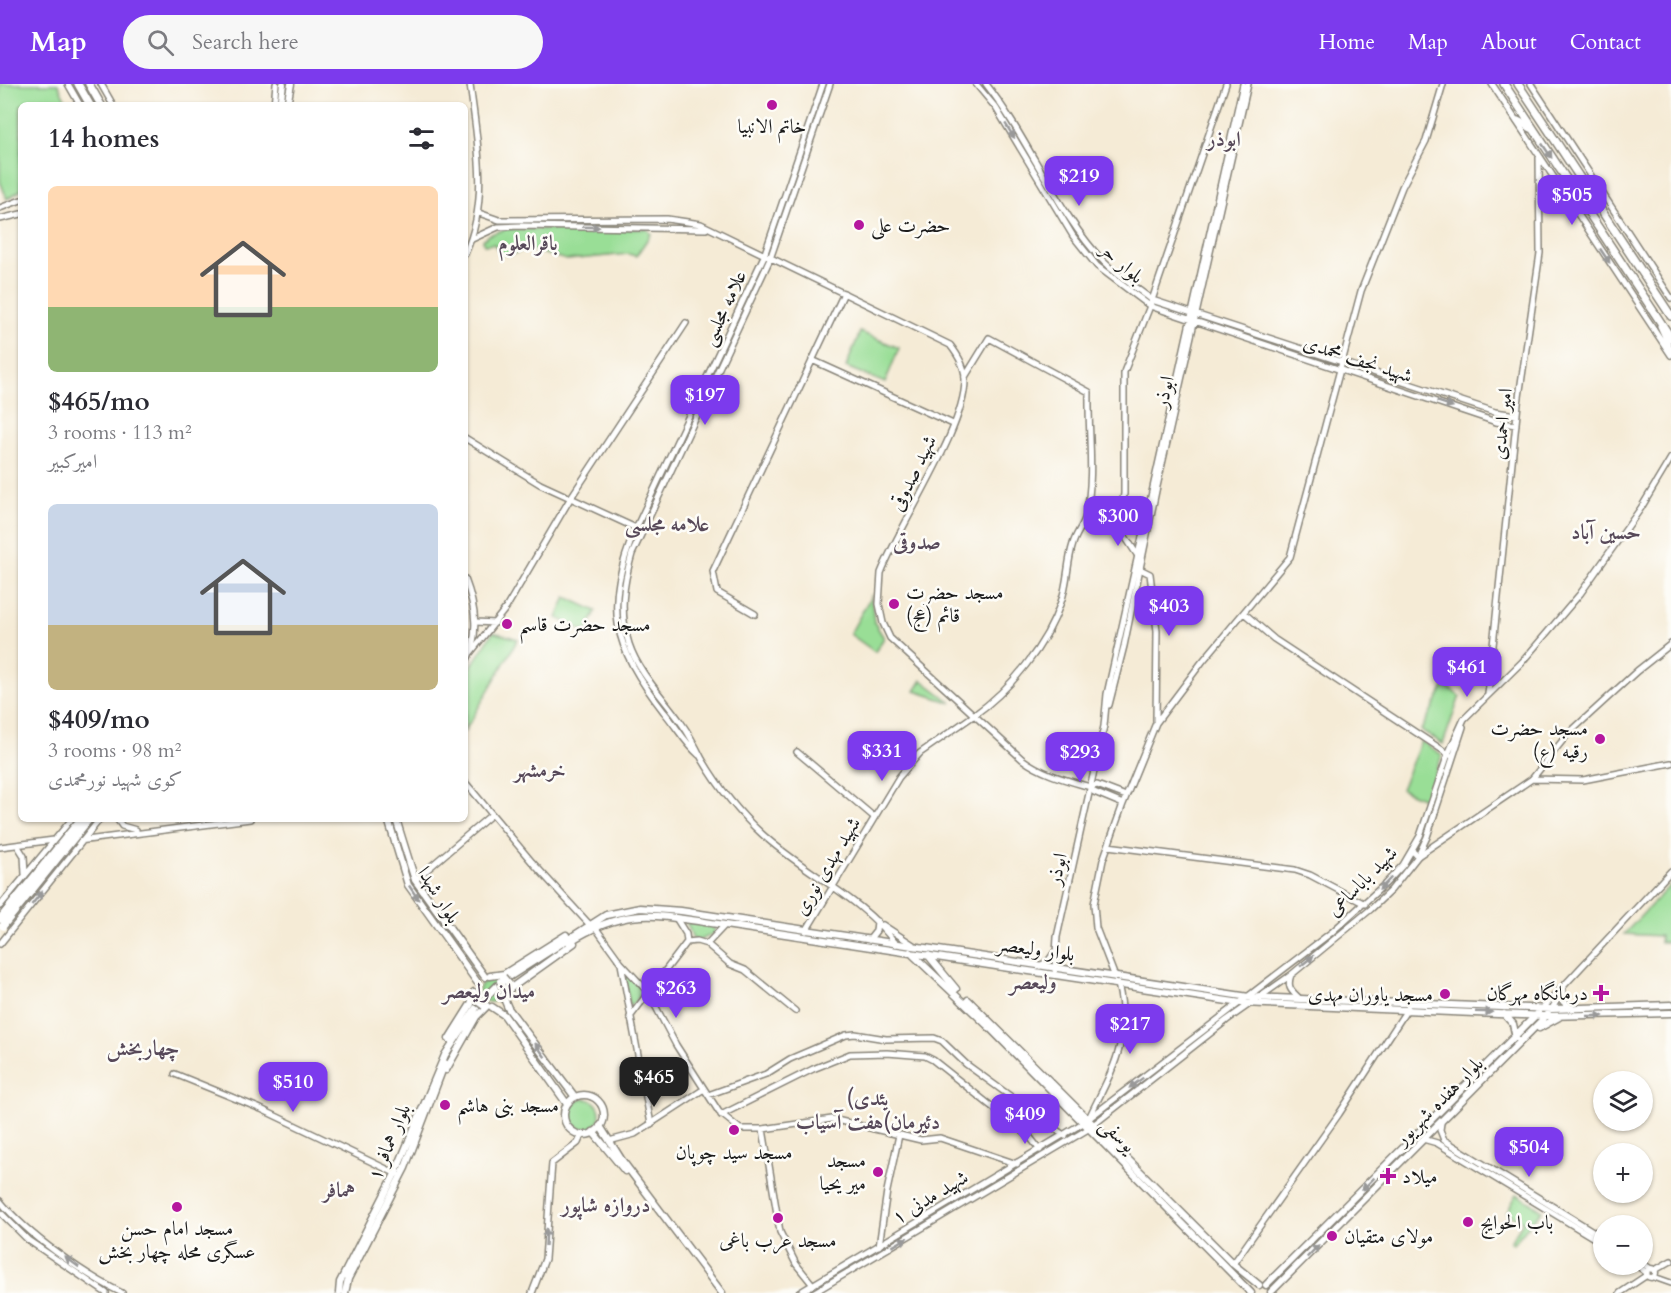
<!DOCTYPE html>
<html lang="en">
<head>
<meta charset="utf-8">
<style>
  :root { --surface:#fff; --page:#f7f7f7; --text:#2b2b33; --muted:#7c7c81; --accent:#7c3aed }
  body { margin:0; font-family:Cardo,Amiri,serif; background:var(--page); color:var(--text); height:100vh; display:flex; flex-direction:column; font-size:22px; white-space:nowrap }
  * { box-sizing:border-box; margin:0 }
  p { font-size:20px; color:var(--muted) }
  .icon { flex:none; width:33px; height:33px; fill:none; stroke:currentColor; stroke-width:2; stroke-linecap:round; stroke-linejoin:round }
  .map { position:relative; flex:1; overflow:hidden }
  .panel { position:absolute; left:18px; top:18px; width:450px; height:720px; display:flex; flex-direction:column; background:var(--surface); border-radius:9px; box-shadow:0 2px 4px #0004 }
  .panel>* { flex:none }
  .tools { position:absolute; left:1593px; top:987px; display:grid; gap:12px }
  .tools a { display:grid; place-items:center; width:60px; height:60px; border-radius:50%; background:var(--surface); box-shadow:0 2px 4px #0004; font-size:30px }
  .price { position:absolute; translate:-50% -51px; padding:0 14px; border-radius:12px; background:var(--accent); color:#fff; font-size:20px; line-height:39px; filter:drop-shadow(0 2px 3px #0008) }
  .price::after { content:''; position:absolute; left:50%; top:36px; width:18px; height:14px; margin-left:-9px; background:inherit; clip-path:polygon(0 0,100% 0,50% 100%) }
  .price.active { background:#222; color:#fff }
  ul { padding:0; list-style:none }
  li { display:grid; align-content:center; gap:12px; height:318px; padding:0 30px }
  li span { display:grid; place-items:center; height:186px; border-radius:9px; color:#555 }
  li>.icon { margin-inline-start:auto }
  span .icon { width:108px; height:108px; fill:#fffc; stroke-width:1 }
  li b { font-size:26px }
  h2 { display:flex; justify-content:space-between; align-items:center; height:72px; padding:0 30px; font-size:26px }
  header { display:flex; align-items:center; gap:36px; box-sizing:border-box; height:84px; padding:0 30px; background:var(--accent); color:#fff }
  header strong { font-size:28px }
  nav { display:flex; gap:33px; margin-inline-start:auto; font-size:21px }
  .search { width:420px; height:54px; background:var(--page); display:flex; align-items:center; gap:15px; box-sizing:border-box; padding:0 21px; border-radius:33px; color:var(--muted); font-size:22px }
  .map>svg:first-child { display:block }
  .green { fill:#99de96; stroke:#5a7d59; stroke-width:1.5 }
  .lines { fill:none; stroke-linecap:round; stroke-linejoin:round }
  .tertiary-casing { stroke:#888479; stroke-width:8 }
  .secondary-casing { stroke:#888479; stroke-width:8 }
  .primary-casing { stroke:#888479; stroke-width:9 }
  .trunk-casing { stroke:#888479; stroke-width:10 }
  .tertiary { stroke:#fff; stroke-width:5 }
  .secondary { stroke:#fff; stroke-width:5 }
  .primary { stroke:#fff; stroke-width:6 }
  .trunk { stroke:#fff; stroke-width:7 }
  .primary-bridge-casing { stroke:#888479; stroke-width:9; stroke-linecap:butt }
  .trunk-bridge-casing { stroke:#888479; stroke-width:10; stroke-linecap:butt }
  .primary-bridge { stroke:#fff; stroke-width:6 }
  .trunk-bridge { stroke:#fff; stroke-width:7 }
  .oneway { fill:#999 }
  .poi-dot { fill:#b5179e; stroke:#fdfcf7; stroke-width:2 }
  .labels { text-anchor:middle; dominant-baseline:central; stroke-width:5; stroke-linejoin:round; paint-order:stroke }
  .poi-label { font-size:20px; fill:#1c1c1c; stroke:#fdfcf7; text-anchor:start }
  .street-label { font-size:20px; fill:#1c1c1c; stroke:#fdfcf7 }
  .neighbourhood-label { font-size:21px; font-weight:bold; fill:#574959; stroke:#fdfcf7 }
</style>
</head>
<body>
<header>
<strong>Map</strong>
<div class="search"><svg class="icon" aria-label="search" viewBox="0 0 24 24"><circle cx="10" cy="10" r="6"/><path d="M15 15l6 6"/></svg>Search here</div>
<nav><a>Home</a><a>Map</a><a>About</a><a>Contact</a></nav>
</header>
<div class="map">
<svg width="1671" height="1209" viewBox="0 0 1671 1209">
  <rect width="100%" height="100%" fill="#fdfcf7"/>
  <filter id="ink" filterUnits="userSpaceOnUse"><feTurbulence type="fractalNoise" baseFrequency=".0167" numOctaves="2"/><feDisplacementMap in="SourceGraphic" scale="12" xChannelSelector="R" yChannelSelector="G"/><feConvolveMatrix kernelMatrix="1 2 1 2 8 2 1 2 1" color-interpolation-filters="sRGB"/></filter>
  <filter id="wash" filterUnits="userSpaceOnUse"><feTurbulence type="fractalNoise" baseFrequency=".008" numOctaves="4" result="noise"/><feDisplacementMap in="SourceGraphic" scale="24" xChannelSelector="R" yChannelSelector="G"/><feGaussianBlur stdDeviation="1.35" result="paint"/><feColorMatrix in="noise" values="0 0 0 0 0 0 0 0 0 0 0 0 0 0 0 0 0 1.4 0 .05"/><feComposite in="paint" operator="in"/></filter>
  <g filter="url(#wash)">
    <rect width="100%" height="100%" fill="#f5ebd6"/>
    <path class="green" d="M 0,0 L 58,0 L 68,21 L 21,21 L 21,106 L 7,115 L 0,97 Z
      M 506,145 L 647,145 L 651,150 L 636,172 L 628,170 L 567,176 L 527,165 L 510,171 L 500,169 L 494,160 L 484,161 L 483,156 L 488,151 Z
      M 860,248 L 899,264 L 885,299 L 846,283 Z
      M 871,512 L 874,538 L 884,554 L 875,568 L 850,550 Z
      M 566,513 L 596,527 L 586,548 L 557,534 Z
      M 493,548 L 518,555 L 465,647 L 465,592 Z
      M 922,596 L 952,619 L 915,607 Z
      M 1445,601 L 1460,612 L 1443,660 L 1421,646 Z
      M 1421,657 L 1442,671 L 1426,716 L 1401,705 Z
      M 1671,800 L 1671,858 L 1660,858 L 1660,852 L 1624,850 Z
      M 686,837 L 713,841 L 715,849 L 700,856 L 693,855 Z
      M 623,885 L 644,907 L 630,923 Z
      M479 907a11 11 0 1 1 22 0a11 11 0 1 1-22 0Z
      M570 1030a15 15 0 1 1 30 0a15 15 0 1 1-30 0Z
      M 1517,1110 L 1542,1126 L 1513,1160 L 1510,1158 L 1523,1138 L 1507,1128 Z"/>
  </g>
  <g filter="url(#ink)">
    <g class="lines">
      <defs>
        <path id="tertiary" d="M 274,21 L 276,0
          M 812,276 L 953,340
          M 965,293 L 989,254 L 1089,308 C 1088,349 1095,390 1086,431 C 1084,441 1076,449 1073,460 C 1067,478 1068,499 1061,518 C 1047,561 1010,606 973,632
          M 1138,472 L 1118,442 L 1124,410 L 1124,288 L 1150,222 L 1226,0
          M 1138,484 L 1150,490 L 1157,547 L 1156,637
          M 1244,529 L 1274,555 L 1450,671
          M 755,530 L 717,508 L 713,487 L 844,209
          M 476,538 L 495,539
          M 471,568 L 506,524 L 570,415 L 686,239
          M 797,668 L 874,733
          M 1532,695 L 1583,696 L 1671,679
          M 1123,720 L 1094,708 L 1090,703 L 1097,701 L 1126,712
          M 1108,762 L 1295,786 L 1310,791 L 1365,820
          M 0,763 L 54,756
          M 1412,767 L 1418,772 L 1532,695 L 1567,651 L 1637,587 L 1671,560
          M 595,843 L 621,879 L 648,908 L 676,961 L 719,1028 L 740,1045 L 763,1045 L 832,1035 L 921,1056 L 940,1054 L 1017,1080
          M 687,858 L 697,857 L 707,860 L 730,880 L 745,886 L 795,927
          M 707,860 L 725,841
          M 621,880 L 651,1040
          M 1115,893 L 1096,844 L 1094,820 L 1103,776 L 1123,720 L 1156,639 L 1202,578 L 1290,473 L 1361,207 L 1402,103 L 1426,57 L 1443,0
          M 1543,924 L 1671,787
          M 1552,925 L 1562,906
          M 630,933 L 687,858 L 686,850 L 676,834
          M 175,990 L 261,1025 L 397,1090
          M 708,1011 L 766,990 L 790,975 L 846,951 L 855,950 L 886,955 L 934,954 L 942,957 L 966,980 L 1065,1052
          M 721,1031 L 813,985 L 850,970 L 887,969 L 925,972 L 933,976 L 1029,1052 L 1040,1066
          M 1089,1034 C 1113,984 1132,957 1118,900
          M 763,1045 L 780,1148 L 796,1180 L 813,1201
          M 609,1057 L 635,1050 L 704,1005
          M 0,1117 C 27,1150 83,1190 122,1209
          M 0,1128 L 28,1156 L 106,1209
          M 879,1162 L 887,1107 L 899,1051
          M 1233,1180 L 1339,1030 L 1408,924
          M 1655,1186 L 1671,1177
          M 532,1209 L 545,1175 L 552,1079 L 578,1059 L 582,1050"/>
        <path id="secondary" d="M 68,0 L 80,21
          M 101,0 L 113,21
          M 830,0 L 770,175 L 632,470 C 623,501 619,528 629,560 C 639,590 664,614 682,640 C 690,651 696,663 702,675 C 718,702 739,729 762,750 C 804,789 862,813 896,860
          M 976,0 L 996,24 L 1073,152 L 1097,182 L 1150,222 L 1496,338 L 1516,341
          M 986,0 C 1029,55 1058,131 1105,179 C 1119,193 1137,204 1152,216 L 1495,328 L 1517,331
          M 1492,0 L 1671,271
          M 1531,0 L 1671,214
          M 0,124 L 21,116
          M 479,129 L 499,136 L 667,135 L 701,140 L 950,261 C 958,271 965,282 965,295 C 966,344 900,439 881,489 L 879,520 L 883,539 L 890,554 L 1022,675 C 1042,690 1066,696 1090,703
          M 0,135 L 21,130
          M 472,155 L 498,143 L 521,142 L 706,145
          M 465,170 C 490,116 477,57 470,0
          M 1660,242 L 1671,266
          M 465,354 L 540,400 L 638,445
          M 465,495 C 476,524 480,552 465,580
          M 1488,610 L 1518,320 L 1540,169 L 1539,73
          M 1109,621 L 1124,562 L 1156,407 L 1248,0
          M 699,671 C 685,659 676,642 664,628 C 612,561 603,523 636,444 L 764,172 L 823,0
          M 465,698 L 532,778 L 589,840
          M 117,735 L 122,742 L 136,746
          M 71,758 L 250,735
          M 19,764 L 24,772 L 25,790
          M 415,796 L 491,731
          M 0,822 L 72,735
          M 883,841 L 915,862
          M 806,847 L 899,693 L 920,669 L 973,632
          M 869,856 L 876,847 L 877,837
          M 0,860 L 100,735
          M 1040,882 L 1049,876 L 1054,869
          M 1055,886 L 1057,853 L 1104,642 L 1107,610 L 1243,0
          M 1291,891 C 1287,902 1290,906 1299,914
          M 1441,1039 L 1440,1046 L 1444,1056 L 1604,1154
          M 1423,1055 L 1437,1059 L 1604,1160
          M 1642,1179 L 1651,1185
          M 1635,1180 L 1647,1189
          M1646.5 1189a4.5 4.5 0 1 1 9 0a4.5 4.5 0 1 1-9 0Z
          M 1654,1193 L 1671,1199
          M 799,1209 L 1083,1039 L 1332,848 L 1385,800 L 1403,781 L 1420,752 L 1448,670 L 1464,635 L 1522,578 L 1580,510 L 1641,424 L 1671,374
          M 813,1209 L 1088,1045 L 1227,936 L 1291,891 L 1371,825 L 1391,806 L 1418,772 L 1427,753 L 1463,643
          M 1620,1209 L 1647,1191"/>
        <path id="primary" d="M 280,21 L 283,0
          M 287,21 L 291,0
          M 388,735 L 408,801 L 477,898
          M 396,735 L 415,796 L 485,893
          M 569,858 C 629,820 659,832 725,841 L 1241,919 L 1547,932 L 1671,929
          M 910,868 L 987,941 L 1251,1209
          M 928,871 L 956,905
          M 490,892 L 504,890 L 566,851
          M 506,895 L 606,831 L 640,824 L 681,827 L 1249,913 L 1552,925 L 1671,921
          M 1562,904 L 1563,917 L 1571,924
          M 504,909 L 574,859
          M 503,912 L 508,924 L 575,1013
          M 484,915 L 498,901
          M 968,916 L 1233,1180 L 1259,1201
          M 492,923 L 504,931 L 567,1020
          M 1504,930 L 1513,940 L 1516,954
          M 1539,944 L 1559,933
          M 449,955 L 471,920 L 474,908
          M 446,986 L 476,933 L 487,922
          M564 1031a20 20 0 1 1 40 0a20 20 0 1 1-40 0Z
          M 600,1042 L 621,1075 L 722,1209
          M 593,1048 L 625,1087
          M 1266,1201 L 1538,929
          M 1271,1208 L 1548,930
          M 339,1209 L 340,1198 L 395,1090 L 445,971 L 476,924
          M 345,1209 L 348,1195 L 405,1084 L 445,979"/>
        <path id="trunk" d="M 78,0 L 90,21
          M 89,0 L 101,21
          M 1504,0 L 1671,254
          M 1518,0 L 1671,232
          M 1518,37 L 1531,44"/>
      </defs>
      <use href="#tertiary" class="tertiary-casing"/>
      <use href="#secondary" class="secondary-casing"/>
      <use href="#primary" class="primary-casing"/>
      <use href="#trunk" class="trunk-casing"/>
      <use href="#tertiary" class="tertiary"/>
      <use href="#secondary" class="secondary"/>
      <use href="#primary" class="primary"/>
      <use href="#trunk" class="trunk"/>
      <defs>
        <path id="primary-bridge" d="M 503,893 L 509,900
          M 500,897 L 503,904
          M 477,917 L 484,922"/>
        <path id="trunk-bridge" d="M 0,835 L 81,735
          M 3,842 L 89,735"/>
      </defs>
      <use href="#primary-bridge" class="primary-bridge-casing"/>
      <use href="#trunk-bridge" class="trunk-bridge-casing"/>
      <use href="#primary-bridge" class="primary-bridge"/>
      <use href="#trunk-bridge" class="trunk-bridge"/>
    </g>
    <defs><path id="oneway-solid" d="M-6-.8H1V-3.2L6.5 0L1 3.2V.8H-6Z" transform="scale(1.5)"/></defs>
    <g class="oneway">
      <use href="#oneway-solid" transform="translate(1010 47) rotate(58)"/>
      <use href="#oneway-solid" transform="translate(1547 67) rotate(56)"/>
      <use href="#oneway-solid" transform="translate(591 143) rotate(1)"/>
      <use href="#oneway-solid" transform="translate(1605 172) rotate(56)"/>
      <use href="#oneway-solid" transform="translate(1445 320) rotate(19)"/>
      <use href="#oneway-solid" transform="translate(1385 800) rotate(134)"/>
      <use href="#oneway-solid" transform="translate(414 809) rotate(56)"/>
      <use href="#oneway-solid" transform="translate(37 814) rotate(-52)"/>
      <use href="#oneway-solid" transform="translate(1307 877) rotate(-39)"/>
      <use href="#oneway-solid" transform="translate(1484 928) rotate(2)"/>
      <use href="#oneway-solid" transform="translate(1595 932)"/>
      <use href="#oneway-solid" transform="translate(540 966) rotate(-126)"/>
      <use href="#oneway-solid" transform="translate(1136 999) rotate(143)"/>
      <use href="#oneway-solid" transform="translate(1368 1100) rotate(135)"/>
      <use href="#oneway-solid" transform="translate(546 1153) rotate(-87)"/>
      <use href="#oneway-solid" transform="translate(900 1158) rotate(-31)"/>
      <use href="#oneway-solid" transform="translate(1313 1167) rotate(-46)"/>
      <use href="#oneway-solid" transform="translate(72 1178) rotate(-143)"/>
    </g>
  </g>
  <g class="poi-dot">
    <circle cx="772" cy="21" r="6"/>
    <circle cx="859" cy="141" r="6"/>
    <circle cx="894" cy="520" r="6"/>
    <circle cx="507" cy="540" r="6"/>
    <circle cx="1600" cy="655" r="6"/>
    <path d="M1598 900h6v6h6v6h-6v6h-6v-6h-6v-6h6z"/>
    <circle cx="1445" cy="910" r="6"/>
    <circle cx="445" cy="1021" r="6"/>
    <circle cx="734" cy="1046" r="6"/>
    <circle cx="878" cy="1088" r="6"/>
    <path d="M1385 1083h6v6h6v6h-6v6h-6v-6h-6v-6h6z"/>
    <circle cx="177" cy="1123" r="6"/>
    <circle cx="778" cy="1134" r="6"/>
    <circle cx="1468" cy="1138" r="6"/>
    <circle cx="1332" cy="1152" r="6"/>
  </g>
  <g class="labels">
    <g class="poi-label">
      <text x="772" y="42" text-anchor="middle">خاتم الانبیا</text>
      <text x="871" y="141">حضرت علی</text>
      <text x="906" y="508">مسجد حضرت<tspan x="906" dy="23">قائم (عج)</tspan></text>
      <text x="519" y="540">مسجد حضرت قاسم</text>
      <text x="1588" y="644" text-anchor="end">مسجد حضرت<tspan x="1588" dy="23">رقیه (ع)</tspan></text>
      <text x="1588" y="909" text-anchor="end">درمانگاه مهرگان</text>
      <text x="1433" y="910" text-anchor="end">مسجد یاوران مهدی</text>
      <text x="457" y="1021">مسجد بنی هاشم</text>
      <text x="734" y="1068" text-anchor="middle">مسجد سید چوپان</text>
      <text x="866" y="1076" text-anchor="end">مسجد<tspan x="866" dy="23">میر یحیا</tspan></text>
      <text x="1402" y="1092">میلاد</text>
      <text x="1480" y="1138">باب الحوایج</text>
      <text x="177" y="1144" text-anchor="middle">مسجد امام حسن<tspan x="177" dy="23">عسگری محله چهار بخش</tspan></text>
      <text x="1344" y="1152">مولای متقیان</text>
      <text x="778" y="1156" text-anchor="middle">مسجد عرب باغی</text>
    </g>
    <g class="street-label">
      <text transform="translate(1122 179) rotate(41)">بلوار حر</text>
      <text transform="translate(724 224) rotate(-65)">علامه مجلسی</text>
      <text transform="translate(1358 275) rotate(18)">شهید نجف محمدی</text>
      <text transform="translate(1164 308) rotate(-77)">ابوذر</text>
      <text transform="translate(1502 340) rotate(-84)">امیر احمدی</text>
      <text transform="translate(913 389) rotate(-64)">شهید صدوقی</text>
      <text transform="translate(827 782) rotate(-59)">شهید مهدی نوری</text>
      <text transform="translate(1057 785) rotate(-77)">ابوذر</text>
      <text transform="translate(1362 797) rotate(-45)">شهید باباساعی</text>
      <text transform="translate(439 811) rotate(58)">بلوار شهدا</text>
      <text transform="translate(1036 865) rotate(8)">بلوار ولیعصر</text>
      <text transform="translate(1439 1017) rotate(-45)">بلوار هفده شهریور</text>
      <text transform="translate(1118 1051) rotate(44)">یوسفی</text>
      <text transform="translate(389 1058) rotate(-67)">بلوار همافر ۱</text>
      <text transform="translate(930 1113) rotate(-31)">شهید مدنی ۱</text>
    </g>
    <g class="neighbourhood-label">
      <text x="1224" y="55">ابوذر</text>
      <text x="528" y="159">باقرالعلوم</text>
      <text x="667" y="440">علامه مجلسی</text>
      <text x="1606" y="448">حسین آباد</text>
      <text x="917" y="458">صدوقی</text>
      <text x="540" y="686">خرمشهر</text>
      <text x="1033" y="898">ولیعصر</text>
      <text x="489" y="907">میدان ولیعصر</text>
      <text x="143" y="964">چهاربخش</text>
      <text x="868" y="1014">(یئدی<tspan x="868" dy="24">دئیرمان)هفت آسیاب</tspan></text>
      <text x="339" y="1106">همافر</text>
      <text x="606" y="1121">دروازه شاپور</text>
    </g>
  </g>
</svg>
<div class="tools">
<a><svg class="icon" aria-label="layers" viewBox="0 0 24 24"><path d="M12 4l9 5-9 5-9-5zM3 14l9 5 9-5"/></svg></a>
<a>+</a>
<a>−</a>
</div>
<b class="price" style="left:1079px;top:123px">$219</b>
<b class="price" style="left:1572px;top:142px">$505</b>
<b class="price" style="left:705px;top:342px">$197</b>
<b class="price" style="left:1118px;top:463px">$300</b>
<b class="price" style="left:1169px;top:553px">$403</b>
<b class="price" style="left:1467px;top:614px">$461</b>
<b class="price" style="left:882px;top:698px">$331</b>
<b class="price" style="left:1080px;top:699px">$293</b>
<b class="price" style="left:676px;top:935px">$263</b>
<b class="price" style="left:1130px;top:971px">$217</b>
<b class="price active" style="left:654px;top:1024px">$465</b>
<b class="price" style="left:293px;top:1029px">$510</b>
<b class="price" style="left:1025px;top:1061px">$409</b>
<b class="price" style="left:1529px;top:1094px">$504</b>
<section class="panel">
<h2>14 homes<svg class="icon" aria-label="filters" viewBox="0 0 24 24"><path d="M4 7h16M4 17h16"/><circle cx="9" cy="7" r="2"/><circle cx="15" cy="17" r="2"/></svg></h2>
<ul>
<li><span style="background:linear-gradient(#ffd9b3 65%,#8fb573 0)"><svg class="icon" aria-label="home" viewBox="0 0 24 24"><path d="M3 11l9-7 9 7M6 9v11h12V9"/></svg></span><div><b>$465/mo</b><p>3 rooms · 113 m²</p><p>امیرکبیر</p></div></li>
<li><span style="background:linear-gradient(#c9d6e8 65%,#c2b280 0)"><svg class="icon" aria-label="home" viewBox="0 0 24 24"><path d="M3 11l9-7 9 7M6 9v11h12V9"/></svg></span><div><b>$409/mo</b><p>3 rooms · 98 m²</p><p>کوی شهید نورمحمدی</p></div></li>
</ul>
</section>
</div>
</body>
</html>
